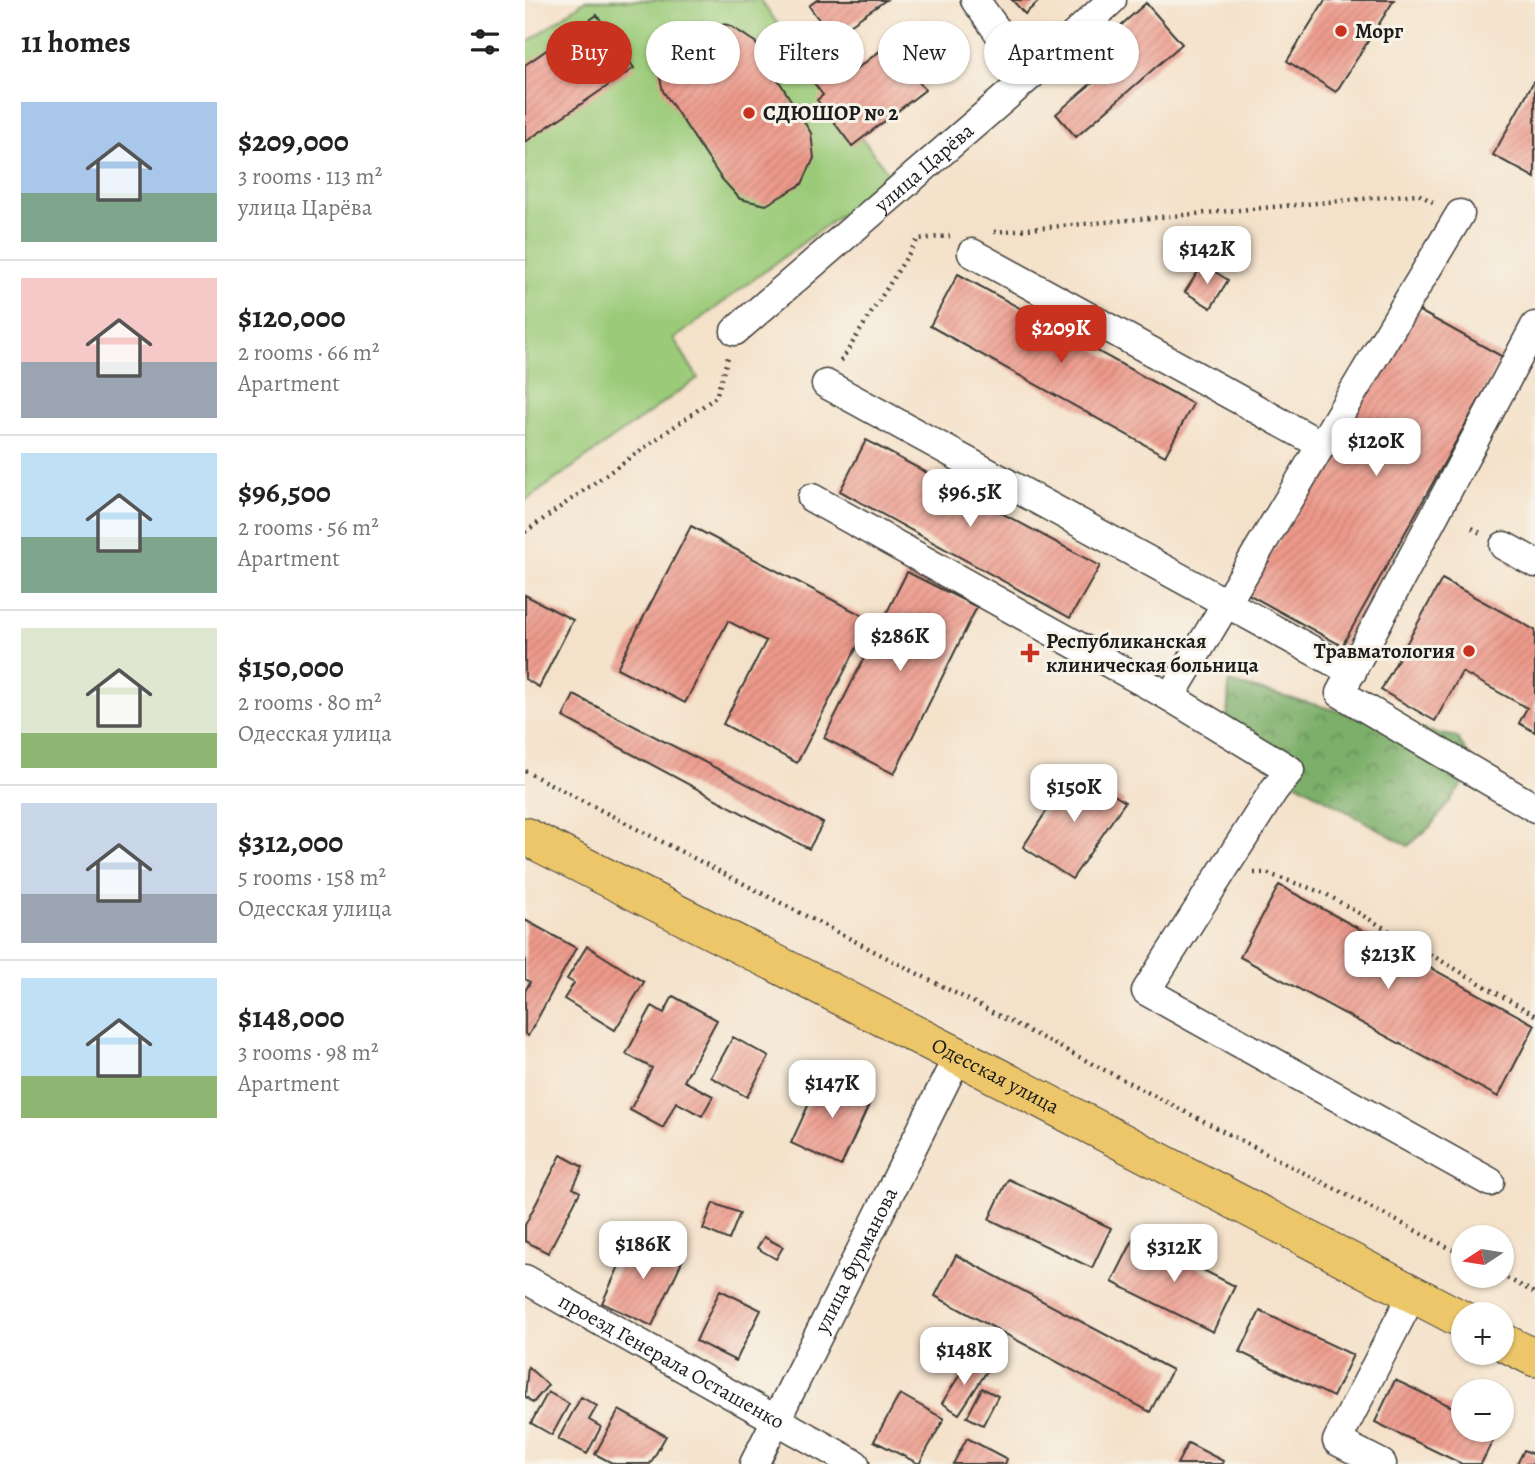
<!DOCTYPE html>
<html lang="en">
<head>
<meta charset="utf-8">
<style>
  :root { --surface:#fff; --page:#f6f6f6; --text:#222; --muted:#767676; --line:#e0e0e0; --accent:#c8321e }
  body { margin:0; font-family:Alegreya,serif; background:var(--page); color:var(--text); height:100vh; display:flex; flex-direction:column; font-size:26px; white-space:nowrap }
  * { box-sizing:border-box; margin:0 }
  p { font-size:23px; color:var(--muted) }
  .icon { flex:none; width:38px; height:38px; fill:none; stroke:currentColor; stroke-width:2; stroke-linecap:round; stroke-linejoin:round }
  .map { position:relative; flex:1; overflow:hidden }
  .panel { display:flex; flex-direction:column; background:var(--surface); width:525px }
  .panel>* { flex:none }
  .banner { position:absolute; left:21px; top:21px; width:665px; height:63px; display:flex; gap:14px }
  .needle { width:46px; rotate:258deg }
  .fabs { position:absolute; left:926px; top:1225px; display:grid; gap:14px }
  .fabs a { display:grid; place-items:center; width:63px; height:63px; border-radius:50%; background:var(--surface); box-shadow:0 2px 5px #0004; font-size:35px }
  .price { position:absolute; translate:-50% -60px; padding:0 16px; border-radius:14px; background:#fff; color:#222; font-size:23px; line-height:46px; filter:drop-shadow(0 2px 4px #0008) }
  .price::after { content:''; position:absolute; left:50%; top:42px; width:21px; height:16px; margin-left:-10px; background:inherit; clip-path:polygon(0 0,100% 0,50% 100%) }
  .price.selected { background:var(--accent); color:#fff }
  ul { padding:0; list-style:none }
  li { display:flex; align-items:center; gap:21px; height:175px; padding:0 21px }
  li+li { border-top:2px solid var(--line) }
  li span { display:grid; place-items:center; flex:none; width:196px; height:140px; border-radius:0px; color:#555 }
  li>.icon { margin-inline-start:auto }
  span .icon { width:84px; height:84px; fill:#fffc; stroke-width:1 }
  li b { font-size:30px }
  h2 { display:flex; justify-content:space-between; align-items:center; height:84px; padding:0 21px; font-size:30px }
  .tag { padding:0 24px; border-radius:32px; background:var(--surface); box-shadow:0 2px 5px #0004; font-size:24px; line-height:63px }
  .tag.selected { background:var(--accent); color:#fff }
  main { display:flex; flex:1; min-height:0 }
  .map>svg:first-child { display:block }
  .forest { fill:url(#forest-crowns); stroke:#4c6642; stroke-width:2 }
  .pitch { fill:#9bcb79; stroke:#5c744a; stroke-width:2 }
  .building { fill:url(#building-hatch) }
  .lines { fill:none; stroke-linecap:round; stroke-linejoin:round }
  .minor-casing { stroke:#3c3a36; stroke-width:31 }
  .major-casing { stroke:#3c3a36; stroke-width:39 }
  .path { stroke:#3c3a36; stroke-width:4.5; stroke-dasharray:2 5; stroke-linecap:butt }
  .minor { stroke:#fff; stroke-width:28 }
  .major { stroke:#ecc669; stroke-width:37 }
  .poi-dot { fill:#c8321e; stroke:#f7f3e8; stroke-width:2.5 }
  .labels { text-anchor:middle; dominant-baseline:central; stroke-width:6; stroke-linejoin:round; paint-order:stroke }
  .poi-label { font-size:21px; font-weight:bold; fill:#1c1c1c; stroke:#f7f3e8; text-anchor:start }
  .street-label { font-size:21px; fill:#1c1c1c; stroke:#f7f3e8 }
</style>
</head>
<body>
<main>
<section class="panel">
<h2>11 homes<svg class="icon" aria-label="filters" viewBox="0 0 24 24"><path d="M4 7h16M4 17h16"/><circle cx="9" cy="7" r="2"/><circle cx="15" cy="17" r="2"/></svg></h2>
<ul>
<li><span style="background:linear-gradient(#a9c7e8 65%,#7fa58c 0)"><svg class="icon" aria-label="home" viewBox="0 0 24 24"><path d="M3 11l9-7 9 7M6 9v11h12V9"/></svg></span><div><b>$209,000</b><p>3 rooms · 113 m²</p><p>улица Царёва</p></div></li>
<li><span style="background:linear-gradient(#f6c9c9 60%,#9aa5b1 0)"><svg class="icon" aria-label="home" viewBox="0 0 24 24"><path d="M3 11l9-7 9 7M6 9v11h12V9"/></svg></span><div><b>$120,000</b><p>2 rooms · 66 m²</p><p>Apartment</p></div></li>
<li><span style="background:linear-gradient(#bfe0f5 60%,#7fa58c 0)"><svg class="icon" aria-label="home" viewBox="0 0 24 24"><path d="M3 11l9-7 9 7M6 9v11h12V9"/></svg></span><div><b>$96,500</b><p>2 rooms · 56 m²</p><p>Apartment</p></div></li>
<li><span style="background:linear-gradient(#dfe7d0 75%,#8fb573 0)"><svg class="icon" aria-label="home" viewBox="0 0 24 24"><path d="M3 11l9-7 9 7M6 9v11h12V9"/></svg></span><div><b>$150,000</b><p>2 rooms · 80 m²</p><p>Одесская улица</p></div></li>
<li><span style="background:linear-gradient(#c9d6e8 65%,#9aa5b1 0)"><svg class="icon" aria-label="home" viewBox="0 0 24 24"><path d="M3 11l9-7 9 7M6 9v11h12V9"/></svg></span><div><b>$312,000</b><p>5 rooms · 158 m²</p><p>Одесская улица</p></div></li>
<li><span style="background:linear-gradient(#bfe0f5 70%,#8fb573 0)"><svg class="icon" aria-label="home" viewBox="0 0 24 24"><path d="M3 11l9-7 9 7M6 9v11h12V9"/></svg></span><div><b>$148,000</b><p>3 rooms · 98 m²</p><p>Apartment</p></div></li>
</ul>
</section>
<div class="map">
<svg width="1010" height="1464" viewBox="0 0 1010 1464">
  <defs>
    <pattern id="forest-crowns" width="20" height="18" patternUnits="userSpaceOnUse" patternTransform="scale(1.75)"><rect width="20" height="18" fill="#7caf69"/><path d="M2 6a3 3 0 1 1 6 0M12 15a3 3 0 1 1 6 0" fill="none" stroke="#658e56"/></pattern>
    <pattern id="building-hatch" width="6" height="6" patternUnits="userSpaceOnUse" patternTransform="scale(1.75)"><rect width="6" height="6" fill="#ec998a"/><path d="M-1 1l2-2M0 6l6-6M5 7l2-2" fill="none" stroke="#ca8376"/></pattern>
  </defs>
  <rect width="100%" height="100%" fill="#f7f3e8"/>
  <filter id="ink" filterUnits="userSpaceOnUse"><feTurbulence type="fractalNoise" baseFrequency=".0143" numOctaves="2"/><feDisplacementMap in="SourceGraphic" scale="14" xChannelSelector="R" yChannelSelector="G"/><feConvolveMatrix kernelMatrix="1 2 1 2 8 2 1 2 1" color-interpolation-filters="sRGB"/></filter>
  <filter id="wash" filterUnits="userSpaceOnUse"><feTurbulence type="fractalNoise" baseFrequency=".00686" numOctaves="4" result="noise"/><feDisplacementMap in="SourceGraphic" scale="28" xChannelSelector="R" yChannelSelector="G"/><feGaussianBlur stdDeviation="1.57" result="paint"/><feColorMatrix in="noise" values="0 0 0 0 0 0 0 0 0 0 0 0 0 0 0 0 0 1.4 0 .05"/><feComposite in="paint" operator="in"/></filter>
  <g filter="url(#wash)">
    <rect width="100%" height="100%" fill="#f4e1c9"/>
    <path class="forest" d="M 704,682 L 860,723 L 932,737 L 951,767 L 905,827 L 883,846 L 701,743 Z"/>
    <path class="pitch" d="M 61,0 L 235,0 L 366,177 L 149,339 L 173,378 L 0,501 L 0,44 Z"/>
    <g id="blocks">
      <path class="building" d="M 292,0 L 361,0 L 306,38 L 329,71 L 364,44 L 400,90 L 327,146 L 292,100 L 298,95 L 264,50 L 297,24 L 284,6 Z
        M 487,0 L 515,0 L 500,14 Z
        M 800,0 L 869,0 L 811,92 L 762,61 Z
        M 621,3 L 657,44 L 551,137 L 531,114 L 583,69 L 567,51 Z
        M 72,15 L 109,68 L 0,142 L 0,65 Z
        M 178,22 L 204,25 L 230,42 L 286,133 L 289,158 L 277,184 L 241,205 L 215,199 L 196,178 L 138,91 L 133,69 L 139,45 Z
        M 1010,79 L 1010,178 L 968,155 Z
        M 678,264 L 703,280 L 686,308 L 660,292 Z
        M 433,274 L 668,404 L 640,456 L 405,326 Z
        M 889,308 L 978,357 L 817,646 L 723,594 Z
        M 341,440 L 575,566 L 545,618 L 315,491 Z
        M 166,526 L 346,620 L 272,763 L 198,724 L 241,641 L 203,621 L 160,703 L 92,668 Z
        M 382,572 L 452,607 L 369,774 L 299,738 Z
        M 917,579 L 1010,630 L 1010,732 L 994,723 L 1002,708 L 937,672 L 910,721 L 856,690 Z
        M 0,595 L 48,620 L 14,687 L 0,679 Z
        M 49,695 L 298,823 L 284,849 L 38,717 Z
        M 549,769 L 600,802 L 547,879 L 498,847 Z
        M 754,885 L 1010,1025 L 973,1097 L 715,957 Z
        M 0,920 L 51,948 L 3,1036 L 0,1034 L 0,991 L 5,982 L 0,979 Z
        M 62,946 L 119,982 L 90,1030 L 39,999 L 49,983 L 42,979 Z
        M 148,996 L 192,1020 L 159,1081 L 188,1096 L 177,1116 L 151,1102 L 138,1128 L 105,1110 L 127,1068 L 101,1054 L 127,1006 L 139,1013 Z
        M 208,1037 L 244,1057 L 222,1097 L 186,1077 Z
        M 298,1073 L 348,1096 L 316,1166 L 266,1143 Z
        M 36,1155 L 58,1167 L 48,1188 L 55,1192 L 23,1253 L 0,1241 L 0,1225 Z
        M 483,1179 L 586,1228 L 567,1268 L 464,1219 Z
        M 188,1203 L 215,1213 L 204,1240 L 178,1229 Z
        M 108,1236 L 158,1259 L 127,1326 L 77,1303 Z
        M 610,1236 L 710,1286 L 688,1332 L 587,1282 Z
        M 239,1237 L 258,1247 L 251,1259 L 232,1248 Z
        M 431,1255 L 647,1370 L 625,1412 L 410,1296 Z
        M 195,1290 L 236,1310 L 211,1361 L 171,1341 Z
        M 735,1311 L 828,1355 L 808,1397 L 715,1352 Z
        M 444,1360 L 462,1371 L 434,1414 L 417,1403 Z
        M 3,1367 L 23,1385 L 8,1403 L 0,1396 Z
        M 870,1380 L 938,1412 L 938,1430 L 973,1430 L 956,1464 L 937,1464 L 850,1422 Z
        M 457,1388 L 473,1396 L 458,1425 L 442,1417 Z
        M 23,1392 L 44,1404 L 27,1435 L 6,1423 Z
        M 375,1394 L 419,1419 L 394,1464 L 349,1441 Z
        M 56,1397 L 72,1406 L 64,1420 L 76,1427 L 62,1454 L 33,1439 Z
        M 94,1410 L 141,1436 L 125,1464 L 89,1464 L 70,1454 Z
        M 442,1438 L 482,1459 L 480,1464 L 428,1464 Z
        M 663,1443 L 698,1461 L 697,1464 L 652,1464 Z
        M 999,1450 L 1010,1455 L 1010,1464 L 992,1464 Z"/>
    </g>
  </g>
  <g filter="url(#ink)">
    <use href="#blocks" fill-opacity="0" stroke="#3c3a36" stroke-width="2"/>
    <g class="lines">
      <defs>
        <g id="minor">
          <path d="M 450,0 L 505,76"/>
          <path d="M 935,214 L 645,697 L 765,770 L 749,790 L 621,991 L 965,1182"/>
          <path d="M 447,253 L 795,444"/>
          <path d="M 1010,326 L 815,693 L 1010,808"/>
          <path id="s1" d="M 210,331 L 505,76 L 587,0"/>
          <path d="M 301,384 L 827,672"/>
          <path d="M 287,498 L 645,697"/>
          <path d="M 979,546 L 1010,563"/>
          <path id="s2" d="M 0,1279 L 330,1464"/>
          <path id="s3" d="M 229,1464 L 433,1056"/>
          <path d="M 857,1464 L 812,1441 L 888,1293"/>
        </g>
        <g id="major">
          <path id="s4" d="M 0,836 L 433,1056 L 938,1320"/>
          <path d="M 976,1341 L 1010,1358"/>
        </g>
      </defs>
      <use href="#minor" class="minor-casing"/>
      <use href="#major" class="major-casing"/>
      <path class="path" d="M 469,232 L 893,194 L 908,202
        M 316,361 L 393,239 L 425,236
        M 947,528 L 957,534
        M 0,532 L 191,397 L 203,357
        M 0,771 L 938,1255
        M 729,873 L 741,873 L 799,893 L 1010,1015
        M 976,1275 L 1010,1293"/>
      <use href="#minor" class="minor"/>
      <use href="#major" class="major"/>
    </g>
  </g>
  <g class="poi-dot">
    <circle cx="816" cy="31" r="7"/>
    <circle cx="224" cy="113" r="7"/>
    <circle cx="944" cy="651" r="7"/>
    <path d="M501.5 642.5h7v7h7v7h-7v7h-7v-7h-7v-7h7z"/>
  </g>
  <g class="labels">
    <g class="poi-label">
      <text x="830" y="31">Морг</text>
      <text x="238" y="113">СДЮШОР № 2</text>
      <text x="521" y="641">Республиканская<tspan x="521" dy="24">клиническая больница</tspan></text>
      <text x="930" y="651" text-anchor="end">Травматология</text>
    </g>
    <g class="street-label">
      <text stroke="none"><textPath href="#s1" startOffset="250">улица Царёва</textPath></text>
      <text stroke="none"><textPath href="#s4" startOffset="528">Одесская улица</textPath></text>
      <text stroke="none"><textPath href="#s3" startOffset="228">улица Фурманова</textPath></text>
      <text stroke="none"><textPath href="#s2" startOffset="168">проезд Генерала Осташенко</textPath></text>
    </g>
  </g>
</svg>
<div class="fabs">
<a><svg class="needle" viewBox="-14 -14 28 28"><path d="M0-13l5 13h-10z" fill="#e53935"/><path d="M0 13l5-13h-10z" fill="#767676"/></svg></a>
<a>+</a>
<a>−</a>
</div>
<b class="price" style="left:682px;top:286px">$142K</b>
<b class="price selected" style="left:536px;top:365px">$209K</b>
<b class="price" style="left:851px;top:478px">$120K</b>
<b class="price" style="left:445px;top:529px">$96.5K</b>
<b class="price" style="left:375px;top:673px">$286K</b>
<b class="price" style="left:549px;top:824px">$150K</b>
<b class="price" style="left:863px;top:991px">$213K</b>
<b class="price" style="left:307px;top:1120px">$147K</b>
<b class="price" style="left:118px;top:1281px">$186K</b>
<b class="price" style="left:649px;top:1284px">$312K</b>
<b class="price" style="left:439px;top:1387px">$148K</b>
<div class="banner">
<a class="tag selected">Buy</a>
<a class="tag">Rent</a>
<a class="tag">Filters</a>
<a class="tag">New</a>
<a class="tag">Apartment</a>
</div>
</div>
</main>
</body>
</html>
